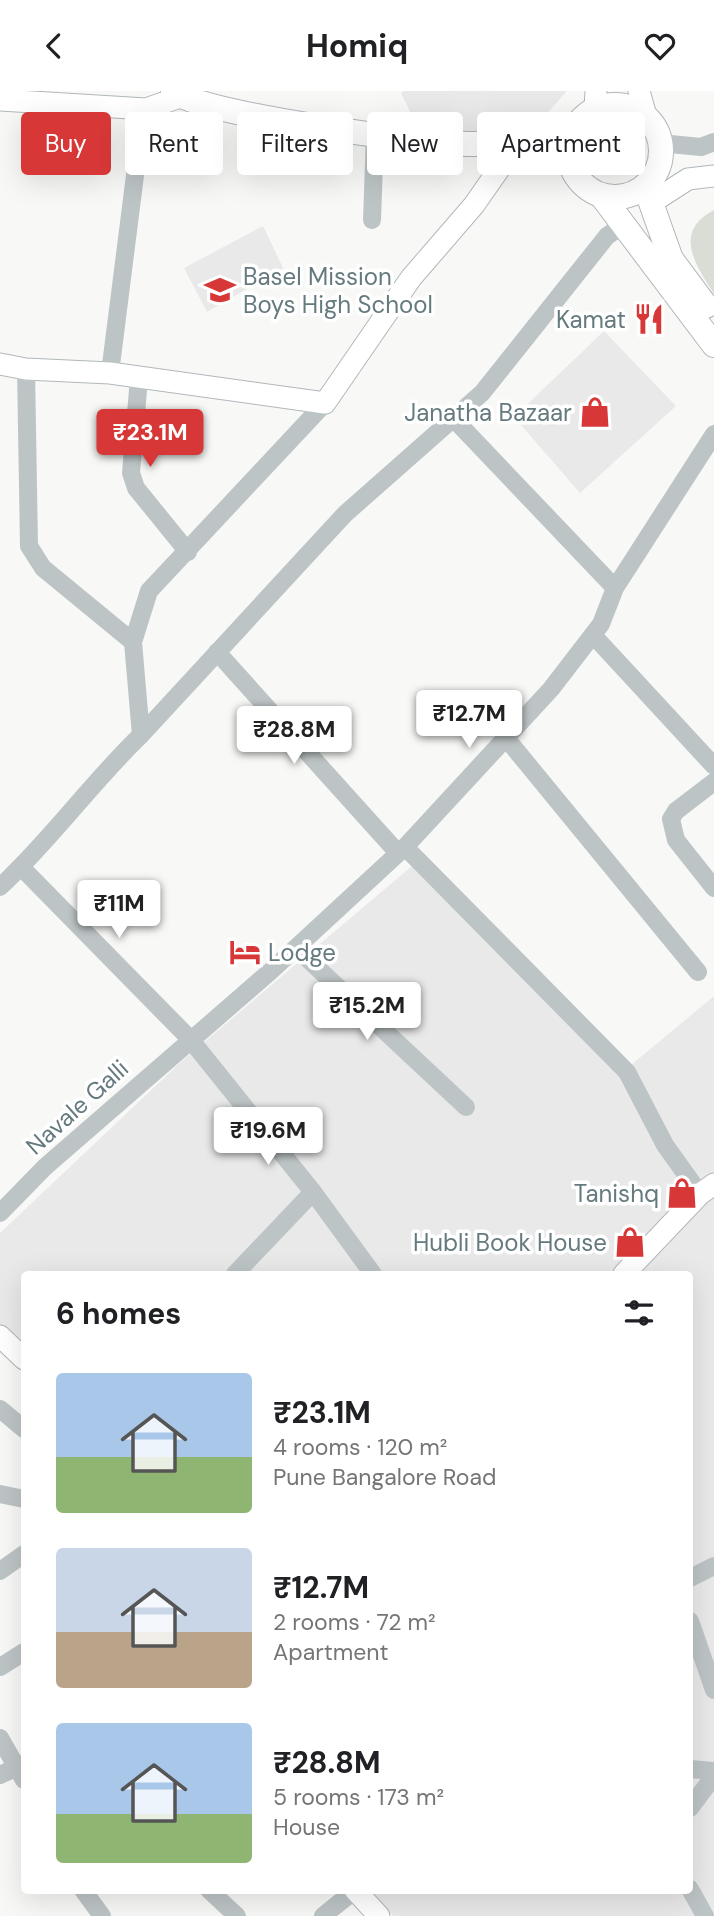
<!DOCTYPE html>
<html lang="en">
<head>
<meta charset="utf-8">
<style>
  :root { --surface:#fff; --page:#f2f2f2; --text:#202124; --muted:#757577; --accent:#d73737 }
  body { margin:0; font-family:"DM Sans",sans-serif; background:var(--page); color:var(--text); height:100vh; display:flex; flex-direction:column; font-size:26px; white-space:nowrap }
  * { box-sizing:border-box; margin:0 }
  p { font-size:23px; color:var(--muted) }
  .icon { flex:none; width:38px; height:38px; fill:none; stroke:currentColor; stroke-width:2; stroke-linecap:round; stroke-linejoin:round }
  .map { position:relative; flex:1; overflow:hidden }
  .drawer { position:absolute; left:21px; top:1180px; width:672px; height:623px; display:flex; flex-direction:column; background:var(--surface); border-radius:7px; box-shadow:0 7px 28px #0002 }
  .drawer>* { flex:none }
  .banner { position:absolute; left:21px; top:21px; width:672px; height:63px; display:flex; gap:14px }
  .price { position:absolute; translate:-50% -60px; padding:0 16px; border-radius:7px; background:#fff; color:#222; font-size:23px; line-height:46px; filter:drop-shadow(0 2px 4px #0008) }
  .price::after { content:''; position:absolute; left:50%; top:42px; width:21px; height:16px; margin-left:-10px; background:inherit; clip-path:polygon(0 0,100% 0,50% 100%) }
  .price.selected { background:var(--accent); color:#fff }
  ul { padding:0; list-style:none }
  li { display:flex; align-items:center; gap:21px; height:175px; padding:0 35px }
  li span { display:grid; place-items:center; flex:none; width:196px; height:140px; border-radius:7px; color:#555 }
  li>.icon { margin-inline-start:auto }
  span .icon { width:84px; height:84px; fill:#fffc; stroke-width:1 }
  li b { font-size:30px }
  h2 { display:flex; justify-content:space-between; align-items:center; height:84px; padding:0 35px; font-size:30px }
  .pill { padding:0 24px; border-radius:7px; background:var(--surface); box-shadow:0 7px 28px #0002; font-size:24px; line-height:63px }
  .pill.selected { background:var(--accent); color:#fff }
  header { display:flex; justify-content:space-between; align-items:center; height:91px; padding:0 35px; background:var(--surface); font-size:32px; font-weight:700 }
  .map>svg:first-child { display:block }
  .built { fill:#e9e9e9 }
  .green { fill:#d9ddd5 }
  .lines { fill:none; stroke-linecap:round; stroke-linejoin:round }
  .major-casing { stroke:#b1b8ba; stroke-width:23 }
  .highway-casing { stroke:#b1b7b9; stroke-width:26 }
  .minor { stroke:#bdc4c5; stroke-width:18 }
  .major { stroke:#fff; stroke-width:21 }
  .highway { stroke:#fff; stroke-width:24 }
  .labels { text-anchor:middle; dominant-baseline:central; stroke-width:7; stroke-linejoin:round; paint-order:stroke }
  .poi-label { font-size:24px; fill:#657a7e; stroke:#fff; text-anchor:end }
  .street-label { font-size:24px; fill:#657a7e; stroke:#fff }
</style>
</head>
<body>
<header><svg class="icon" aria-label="back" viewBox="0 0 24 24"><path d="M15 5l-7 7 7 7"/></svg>Homiq<svg class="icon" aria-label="heart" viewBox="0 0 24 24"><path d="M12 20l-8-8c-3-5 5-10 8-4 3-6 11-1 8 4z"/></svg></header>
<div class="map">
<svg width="714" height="1825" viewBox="0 0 714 1825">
  <rect width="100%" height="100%" fill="#f8f8f6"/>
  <path class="built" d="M 404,0 L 567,0 L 549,20 L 523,41 L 505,46 L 420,41 L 401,2 Z
    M 263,135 L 283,177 L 207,221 L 184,177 Z
    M 604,240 L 676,315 L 580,402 L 514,326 Z
    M 412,775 L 619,984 L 714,905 L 714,1825 L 393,1825 L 371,1799 L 690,1799 L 690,1183 L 24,1183 L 24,1258 L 0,1235 L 0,1142 L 183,969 Z"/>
  <path class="green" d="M 714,119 L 714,203 C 696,174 672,141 714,119 Z"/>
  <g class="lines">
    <defs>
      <path id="major" d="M 639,0 L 646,25
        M 0,9 L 146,18 L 180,6
        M 595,17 L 596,0
        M 651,112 L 688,88 L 714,85
        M 0,273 L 26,278 L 110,282 L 325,312 L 411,187 L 474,114 L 518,51
        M 624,1183 L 700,1103 L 714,1093
        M 0,1245 L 24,1268
        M 355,1799 L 379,1825"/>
      <path id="highway" d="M 173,0 C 202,24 426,53 473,53 C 505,53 537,51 570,49
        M569 60a46 46 0 1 1 92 0a46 46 0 1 1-92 0Z
        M 645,95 L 671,168 L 706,215
        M 601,104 L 714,254"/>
    </defs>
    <use href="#major" class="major-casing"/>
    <use href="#highway" class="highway-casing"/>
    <path class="minor" d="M 660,52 L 701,56 L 714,51
      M 372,129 L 375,43
      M 26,278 L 29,455 L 43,477 L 133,551
      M 110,282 L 142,29
      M 139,287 L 131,382 L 136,397 L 188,461
      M 454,328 L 615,497
      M 593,544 L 714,675
      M 217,561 L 398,762
      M 141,644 L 345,423 L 482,302 L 607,145 L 623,134
      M 506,647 L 698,881
      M 714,691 L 676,720 L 671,728 L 676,749 L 714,797
      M 405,756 L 627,981 L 665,1054 L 700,1103
      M 21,776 L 190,948 L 313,1101 L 373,1183
      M 0,796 C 51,749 91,692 141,644 L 133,551 L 149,500 L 325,312
      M 296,857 L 466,1016
      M 0,1122 L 45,1076 L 273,878 L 405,756 L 551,598 L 601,533 L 615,497 L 714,343
      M 235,1183 L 313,1101
      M 0,1318 L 24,1338
      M 0,1403 L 24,1408
      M 0,1480 L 24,1463
      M 690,1487 L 714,1475
      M 690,1530 L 714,1599
      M 0,1576 L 24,1561
      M 0,1647 L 24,1689
      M 690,1678 L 714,1680
      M 0,1684 L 24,1673
      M 690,1717 L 714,1685
      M 690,1798 L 705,1825
      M 83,1799 L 102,1825
      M 209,1799 L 237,1825
      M 323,1825 L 355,1799"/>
    <use href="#major" class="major"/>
    <use href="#highway" class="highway"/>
  </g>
  <defs>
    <symbol id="school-bare" viewBox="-9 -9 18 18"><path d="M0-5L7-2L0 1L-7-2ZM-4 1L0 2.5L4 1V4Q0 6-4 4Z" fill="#d73737" stroke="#fff" stroke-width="2.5" paint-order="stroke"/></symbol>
    <symbol id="restaurant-bare" viewBox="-9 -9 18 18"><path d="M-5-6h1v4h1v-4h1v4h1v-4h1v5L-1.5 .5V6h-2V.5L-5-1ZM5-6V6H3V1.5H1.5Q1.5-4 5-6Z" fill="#d73737" stroke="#fff" stroke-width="2.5" paint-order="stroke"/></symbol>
    <symbol id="shop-bare" viewBox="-9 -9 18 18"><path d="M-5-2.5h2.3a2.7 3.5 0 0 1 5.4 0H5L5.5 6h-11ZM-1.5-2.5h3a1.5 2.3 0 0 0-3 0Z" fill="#d73737" stroke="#fff" stroke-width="2.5" paint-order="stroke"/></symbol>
    <symbol id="hotel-bare" viewBox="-9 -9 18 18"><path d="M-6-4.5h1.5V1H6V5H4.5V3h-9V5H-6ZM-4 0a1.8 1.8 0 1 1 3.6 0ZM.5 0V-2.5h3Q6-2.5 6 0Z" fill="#d73737" stroke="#fff" stroke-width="2.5" paint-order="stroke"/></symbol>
  </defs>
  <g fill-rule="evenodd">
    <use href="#school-bare" x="198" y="177" width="44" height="44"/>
    <use href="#restaurant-bare" x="627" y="206" width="44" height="44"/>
    <use href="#shop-bare" x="573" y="299" width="44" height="44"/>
    <use href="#hotel-bare" x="223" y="839" width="44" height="44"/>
    <use href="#shop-bare" x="660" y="1080" width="44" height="44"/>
    <use href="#shop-bare" x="608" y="1129" width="44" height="44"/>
  </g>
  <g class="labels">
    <g class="poi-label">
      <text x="243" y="185" text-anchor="start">Basel Mission<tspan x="243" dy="28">Boys High School</tspan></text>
      <text x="626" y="228">Kamat</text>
      <text x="572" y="321">Janatha Bazaar</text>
      <text x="268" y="861" text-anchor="start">Lodge</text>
      <text x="659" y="1102">Tanishq</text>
      <text x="607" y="1151">Hubli Book House</text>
    </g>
    <g class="street-label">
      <text transform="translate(77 1016) rotate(-42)">Navale Galli</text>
    </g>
  </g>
</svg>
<b class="price selected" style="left:150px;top:378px">₹23.1M</b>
<b class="price" style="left:469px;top:659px">₹12.7M</b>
<b class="price" style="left:294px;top:675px">₹28.8M</b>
<b class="price" style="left:119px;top:849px">₹11M</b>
<b class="price" style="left:367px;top:951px">₹15.2M</b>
<b class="price" style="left:268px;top:1076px">₹19.6M</b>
<div class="banner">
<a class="pill selected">Buy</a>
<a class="pill">Rent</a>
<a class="pill">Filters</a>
<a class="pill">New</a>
<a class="pill">Apartment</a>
</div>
<section class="drawer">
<h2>6 homes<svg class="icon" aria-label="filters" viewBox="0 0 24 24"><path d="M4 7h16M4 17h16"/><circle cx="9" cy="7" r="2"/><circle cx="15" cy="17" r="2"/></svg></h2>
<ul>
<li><span style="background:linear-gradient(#a9c7e8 60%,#8fb573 0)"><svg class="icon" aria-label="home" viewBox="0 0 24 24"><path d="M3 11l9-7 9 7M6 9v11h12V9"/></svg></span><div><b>₹23.1M</b><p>4 rooms · 120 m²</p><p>Pune Bangalore Road</p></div></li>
<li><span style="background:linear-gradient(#c9d6e8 60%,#b9a48a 0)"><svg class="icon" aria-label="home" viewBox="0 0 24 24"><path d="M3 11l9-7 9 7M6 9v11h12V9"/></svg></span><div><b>₹12.7M</b><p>2 rooms · 72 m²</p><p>Apartment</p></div></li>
<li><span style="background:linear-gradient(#a9c7e8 65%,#8fb573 0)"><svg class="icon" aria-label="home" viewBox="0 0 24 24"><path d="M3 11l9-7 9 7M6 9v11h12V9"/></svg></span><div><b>₹28.8M</b><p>5 rooms · 173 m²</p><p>House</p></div></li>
</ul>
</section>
</div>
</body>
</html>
